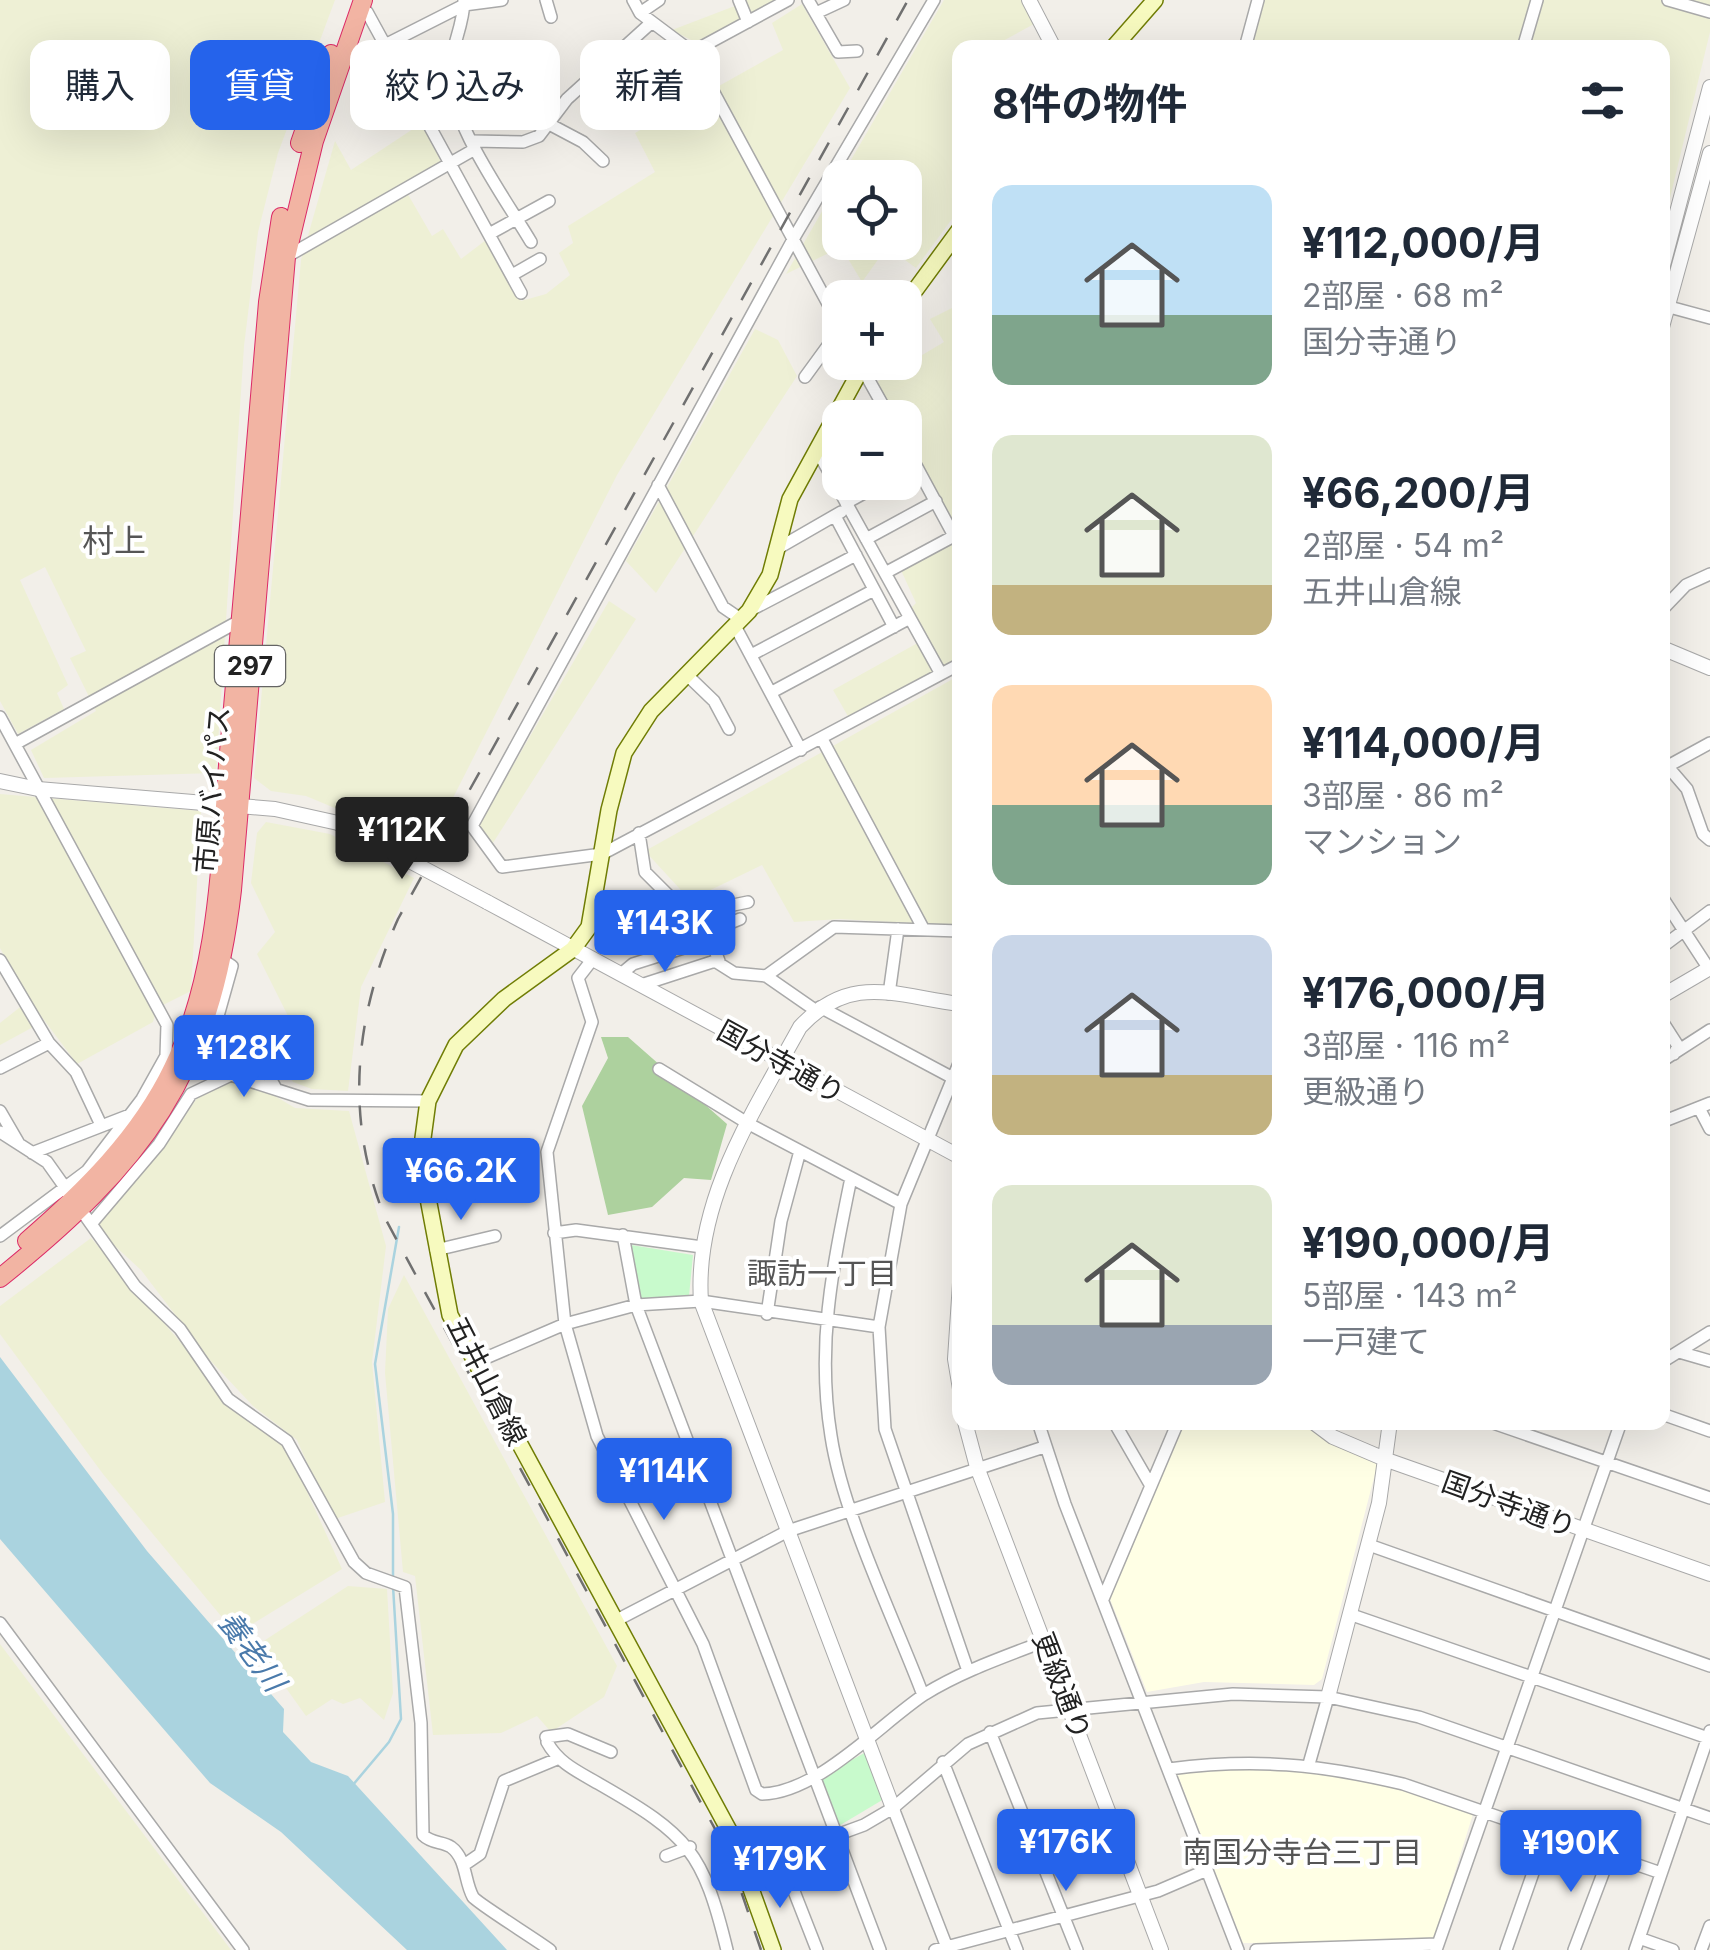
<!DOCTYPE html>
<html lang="ja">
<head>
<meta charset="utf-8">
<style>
  :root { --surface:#fff; --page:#f6f6f7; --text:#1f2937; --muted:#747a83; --accent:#2563eb }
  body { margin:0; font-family:Inter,"Noto Sans JP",sans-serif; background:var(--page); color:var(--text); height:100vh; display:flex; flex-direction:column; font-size:38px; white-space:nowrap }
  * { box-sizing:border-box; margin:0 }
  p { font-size:32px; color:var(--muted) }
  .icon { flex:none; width:55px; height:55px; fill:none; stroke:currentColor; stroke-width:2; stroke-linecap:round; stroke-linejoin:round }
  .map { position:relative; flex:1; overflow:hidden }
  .details { position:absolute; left:952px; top:40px; width:718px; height:1390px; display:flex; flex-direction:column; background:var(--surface); border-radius:20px; box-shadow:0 10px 40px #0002 }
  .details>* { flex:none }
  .banner { position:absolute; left:30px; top:40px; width:772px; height:90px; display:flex; gap:20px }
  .tools { position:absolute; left:822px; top:160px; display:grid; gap:20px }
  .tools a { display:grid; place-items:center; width:100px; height:100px; border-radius:20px; background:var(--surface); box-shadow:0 10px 40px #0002; font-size:50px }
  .price { position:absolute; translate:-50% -85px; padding:0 22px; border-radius:10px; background:var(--accent); color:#fff; font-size:32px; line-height:65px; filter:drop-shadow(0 2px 5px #0008) }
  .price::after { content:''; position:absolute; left:50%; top:60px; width:30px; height:22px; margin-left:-15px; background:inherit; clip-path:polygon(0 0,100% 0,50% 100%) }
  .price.active { background:#222; color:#fff }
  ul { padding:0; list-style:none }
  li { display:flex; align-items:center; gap:30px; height:250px; padding:0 40px }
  li span { display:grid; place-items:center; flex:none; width:280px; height:200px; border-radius:20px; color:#555 }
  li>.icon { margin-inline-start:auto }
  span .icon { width:120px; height:120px; fill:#fffc; stroke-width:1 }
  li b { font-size:42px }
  h2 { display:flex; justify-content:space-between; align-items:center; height:120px; padding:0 40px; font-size:42px }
  .chip { padding:0 35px; border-radius:20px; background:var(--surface); box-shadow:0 10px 40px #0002; font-size:35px; line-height:90px }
  .chip.active { background:var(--accent); color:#fff }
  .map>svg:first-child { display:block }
  .education { fill:#ffffe5 }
  .farmland { fill:#eef0d5 }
  .forest { fill:#add19e }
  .park { fill:#c8facc }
  .water { fill:#aad3df }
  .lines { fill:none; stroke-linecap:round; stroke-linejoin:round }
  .stream { stroke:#aad3df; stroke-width:2.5 }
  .minor-casing { stroke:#a9a9a9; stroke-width:14 }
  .tertiary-casing { stroke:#a9a9a9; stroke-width:16 }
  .secondary-casing { stroke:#707d05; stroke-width:18 }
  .trunk-casing { stroke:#dc2a67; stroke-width:20 }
  .minor { stroke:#fff; stroke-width:11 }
  .tertiary { stroke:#fff; stroke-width:14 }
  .secondary { stroke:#f7fabf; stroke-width:15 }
  .trunk { stroke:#f2b4a3; stroke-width:18 }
  .rail { stroke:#707070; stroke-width:2.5; stroke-dasharray:20 20; stroke-linecap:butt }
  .tertiary-bridge-casing { stroke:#a9a9a9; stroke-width:16; stroke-linecap:butt }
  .tertiary-bridge { stroke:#fff; stroke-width:14 }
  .labels { text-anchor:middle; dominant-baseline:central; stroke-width:8; stroke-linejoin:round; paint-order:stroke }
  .shield { fill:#fff; stroke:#646464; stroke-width:2.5 }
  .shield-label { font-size:25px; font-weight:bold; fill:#222 }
  .street-label { font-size:28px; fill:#222; stroke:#fff }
  .neighbourhood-label { font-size:30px; fill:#555; stroke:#fff }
  .water-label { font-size:30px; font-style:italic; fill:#4a7aab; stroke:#fff }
  .quarter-label { font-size:32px; fill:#555; stroke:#fff }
</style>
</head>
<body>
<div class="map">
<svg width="1710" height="1950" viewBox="0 0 1710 1950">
  <rect width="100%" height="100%" fill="#f2efe9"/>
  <path class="education" d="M 1184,1423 L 1306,1423 L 1334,1444 L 1378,1462 L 1322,1679 L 1314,1685 L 1204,1682 L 1147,1692 L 1110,1599 Z
    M 1237,1767 L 1315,1770 L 1421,1795 L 1473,1814 L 1433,1942 L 1243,1943 L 1177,1773 Z"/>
  <path class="farmland" d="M 0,0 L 335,0 L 278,153 L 258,232 L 244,346 L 216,773 L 44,778 L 31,750 L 96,711 L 70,658 L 86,651 L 45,567 L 20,580 L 68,685 L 57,693 L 64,709 L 18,734 L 0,701 Z
    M 741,0 L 782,0 L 695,42 L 672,30 L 740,4 Z
    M 944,0 L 1021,0 L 1034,24 L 992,47 L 960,48 L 960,208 L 916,268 L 887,247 L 862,282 L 841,247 L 786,274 L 840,180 L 840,242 L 905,242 L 905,178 L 841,177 Z
    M 1259,0 L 1710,0 L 1710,32 L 1663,227 L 1662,48 L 1242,48 Z
    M 802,4 L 850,88 L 617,475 L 428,847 L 306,796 L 271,791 L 254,778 L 301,260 L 335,141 L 351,170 L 422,123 L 444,168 L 406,191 L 432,236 L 443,229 L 461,259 L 486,240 L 521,301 L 546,294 L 570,275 L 559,253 L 573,243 L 568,226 L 655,172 L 635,133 L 783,50 L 772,23 Z
    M 960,304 L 960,660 L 849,718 L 833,690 L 923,640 L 911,608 L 916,603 L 900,568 L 957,537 L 905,437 L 905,418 L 895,417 L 877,382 L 944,342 L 930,319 Z
    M 755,329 L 778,340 L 797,376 L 656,593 L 626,561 Z
    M 609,601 L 636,619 L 491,846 L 476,829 Z
    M 960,675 L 960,926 L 840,919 L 794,922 L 762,865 L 690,900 L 645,851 Z
    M 0,794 L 201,811 L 191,991 L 157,1008 L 153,1022 L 77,1064 L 29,1000 L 0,948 Z
    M 266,822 L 330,834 L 414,878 L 361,987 L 348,1091 L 312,1089 L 293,1082 L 281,1062 L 303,1046 L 257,954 L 275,932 L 251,883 L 257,833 Z
    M 24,1004 L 35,1026 L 0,1045 L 0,1023 Z
    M 229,1080 L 260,1087 L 295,1108 L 349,1111 L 386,1246 L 372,1362 L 385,1502 L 332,1520 L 297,1440 L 253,1406 L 209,1359 L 141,1270 L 91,1224 L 171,1136 L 200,1094 Z
    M 91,1238 L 249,1422 L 285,1443 L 342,1569 L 236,1634 L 103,1474 L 0,1334 L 0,1306 Z
    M 404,1275 L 617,1666 L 604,1697 L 551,1732 L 537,1716 L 501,1733 L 433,1735 L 415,1576 L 403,1572 L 385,1373 L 388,1309 Z
    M 348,1586 L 387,1589 L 393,1693 L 384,1720 L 360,1698 L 343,1704 L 332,1699 L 306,1716 L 256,1646 Z
    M 0,1644 L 231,1950 L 0,1950 Z"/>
  <path class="forest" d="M 601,1037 L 628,1037 L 727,1124 L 711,1180 L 684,1178 L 652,1207 L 608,1215 L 582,1106 L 608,1058 Z"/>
  <path class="park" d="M 625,1244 L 693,1255 L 689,1296 L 637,1299 Z
    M 866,1752 L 884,1799 L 837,1827 L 818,1779 Z"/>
  <path class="water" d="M 0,1357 L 147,1551 L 284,1709 L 283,1732 L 311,1762 L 348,1776 L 507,1950 L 407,1950 L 281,1832 L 210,1783 L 0,1539 Z"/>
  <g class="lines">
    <path class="stream" d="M 393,1578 L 393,1514 L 375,1364 L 399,1227
      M 352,1786 L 389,1742 L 401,1719 L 393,1586"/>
    <defs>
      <path id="minor" d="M 464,0 C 464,24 452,45 450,68 C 446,118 505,198 531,242
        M 546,0 L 551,17
        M 633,0 L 640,13 L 692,52 L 840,326
        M 739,0 L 748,22
        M 808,0 L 838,52 L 857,51
        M 934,0 L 795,236 L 472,826 L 502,867 L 602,854 L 960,664
        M 1668,0 L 1710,12
        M 360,9 L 367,12 L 521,293
        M 640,13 L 659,0
        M 816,13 L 844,0
        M 385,45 L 464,5 L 502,0
        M 1245,48 L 1258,0
        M 1523,48 L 1537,0
        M 692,52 L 788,0
        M 450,69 L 490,59
        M 549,124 L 583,142 L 603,161
        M 474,141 L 523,142 L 539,136 L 567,99 L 652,22
        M 489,234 L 549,201
        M 286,257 L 475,149
        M 512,275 L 540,259
        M 1662,305 L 1710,318
        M 862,368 L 890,418
        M 805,377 L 840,329
        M 818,452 L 941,674
        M 658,485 L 723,607 L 742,620
        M 846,503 L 884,482
        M 835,516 L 894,627
        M 866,539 L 936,501
        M 775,550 L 841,512
        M 885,573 L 954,536 L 905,445
        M 1662,610 L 1686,585 L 1710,574
        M 749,611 L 856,555
        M 735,626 L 801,750
        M 751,655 L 874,590
        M 687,675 L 714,701 L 729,729
        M 772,692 L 910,618
        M 0,717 L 167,1025 L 166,1056 L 142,1099 L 87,1171 L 0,1236
        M 822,739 L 923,928
        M 15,744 L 241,620
        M 1662,760 L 1687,789 L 1703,834 L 1710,840
        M 1668,766 L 1710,743
        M 639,833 L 645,872 L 668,895 L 699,912 L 748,902
        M 1662,897 L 1709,969
        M 1662,947 L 1710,911
        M 0,960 L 49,1043 L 76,1072 L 101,1125
        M 592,960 L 578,978 L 592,1022 L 547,1152 L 565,1324 L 597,1436 L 703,1644 L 756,1790 L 762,1794 C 818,1793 881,1723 925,1694 C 962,1671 1004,1657 1045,1641
        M 719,961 L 708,932 L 740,919
        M 621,974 L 633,964 L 693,945
        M 766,976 L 815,1010
        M 641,985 L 715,961 L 734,973 L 766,976 L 834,927 L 960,931
        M 889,994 L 898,929
        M 820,1007 L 953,1078
        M 218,1019 C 244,1032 262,1062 275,1087
        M 1662,1021 L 1678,1046 L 1674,1054
        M 960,1061 L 901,1204 L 879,1327 L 885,1429 L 968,1671
        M 1662,1061 L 1710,1030
        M 190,1062 L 309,1100 L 428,1101
        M 204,1066 L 232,966 L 223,960
        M 0,1068 L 49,1043
        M 659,1069 L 749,1124 L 901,1204
        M 1699,1108 L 1710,1129
        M 0,1111 L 18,1142
        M 1662,1122 L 1710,1103
        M 0,1132 L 47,1162 L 135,1286 L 180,1329 L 228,1399 L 287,1441 L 354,1562 L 366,1573 L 405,1587 L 421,1723 L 423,1835 C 432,1844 442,1841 451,1847 C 467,1859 464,1881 473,1897 C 477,1903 537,1940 550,1950
        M 32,1153 L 130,1115
        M 851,1178 C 833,1266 816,1344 831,1436 C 843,1515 894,1618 923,1695
        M 91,1224 L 159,1144 L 191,1094 L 231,1075
        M 554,1233 L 576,1230 L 702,1247
        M 623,1235 L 636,1305 L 880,1950
        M 436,1250 L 495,1236
        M 767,1314 L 781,1221 L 800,1151
        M 1679,1352 L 1710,1361
        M 1662,1362 L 1710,1332
        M 474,1363 L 565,1324 L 636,1305 L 701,1301 L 879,1327
        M 1662,1414 L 1710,1431
        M 1038,1422 L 1065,1504 L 1238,1950
        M 1114,1422 L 1151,1486
        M 1490,1422 L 1710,1498
        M 1369,1545 L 1710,1666
        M 1103,1599 L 1178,1422
        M 1352,1615 L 1708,1738
        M 615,1621 L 788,1531 L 1044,1447
        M 0,1623 L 243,1950
        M 990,1732 L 1077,1950
        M 546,1737 L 568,1734 L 611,1752
        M 547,1742 C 559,1764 579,1772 601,1785 C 688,1835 703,1851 727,1950
        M 943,1762 L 1017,1950
        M 1309,1764 L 1328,1697
        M 1169,1769 C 1255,1758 1319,1764 1403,1784 L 1661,1873
        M 893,1808 L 948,1950
        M 666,1856 L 690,1847
        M 781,1858 L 817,1950
        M 464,1865 L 480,1854 L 504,1781 L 557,1759
        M 747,1868 L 864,1825 L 893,1808 L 968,1744 L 1037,1713 L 1233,1694 L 1328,1697 L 1419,1717 L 1710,1818
        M 1639,1938 L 1673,1950
        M 935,1950 L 1158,1891 L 1207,1870
        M 1256,1950 L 1437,1944
        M 1436,1950 L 1621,1422
        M 1506,1950 L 1547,1833
        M 1574,1950 L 1610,1855
        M 1635,1950 L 1710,1731
        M 1701,1950 L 1710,1926"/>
      <path id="tertiary" d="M 1029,0 L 1054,48
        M 1662,269 L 1710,87
        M 1662,327 L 1710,153
        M 1662,648 L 1710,668
        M 0,781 L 38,789 L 275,809 L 338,823
        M 487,902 L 960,1157
        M 1662,996 L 1710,968
        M 960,1283 L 955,1359 L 960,1389
        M 965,1422 L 977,1467 L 1161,1950
        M 1313,1422 L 1333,1437 L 1387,1460 L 1710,1574
        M 1328,1697 L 1379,1503 L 1390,1422
        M 893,1808 L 701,1301 C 694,1201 754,1111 800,1027 C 851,972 895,996 960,1004"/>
      <path id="secondary" d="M 1113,48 L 1155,0
        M 905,304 L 960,229
        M 773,1950 L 732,1836 L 450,1315 L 424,1177 L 423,1138 L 428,1101 L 456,1045 L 504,999 L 573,949 L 589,927 L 609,810 L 624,753 L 651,711 L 749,611 L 770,575 L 790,499 L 865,362"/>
      <path id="trunk" d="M 300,143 L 331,54
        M 27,1241 C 84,1192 140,1137 173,1068 C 222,967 220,850 230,741 C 243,595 256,448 268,302 L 281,217
        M 0,1278 C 142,1164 211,1075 232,890 L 286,257 L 314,141 L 363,0"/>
    </defs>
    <use href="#minor" class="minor-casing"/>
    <use href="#tertiary" class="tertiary-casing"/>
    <use href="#secondary" class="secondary-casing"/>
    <use href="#trunk" class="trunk-casing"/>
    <use href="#minor" class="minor"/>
    <use href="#tertiary" class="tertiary"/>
    <use href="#secondary" class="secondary"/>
    <use href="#trunk" class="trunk"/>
    <path class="rail" d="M 761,1950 L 728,1853 L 386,1220 C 344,1120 354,1017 398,919 L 908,0"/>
    <defs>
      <path id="tertiary-bridge" d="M 338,823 L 487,902"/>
    </defs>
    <use href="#tertiary-bridge" class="tertiary-bridge-casing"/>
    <use href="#tertiary-bridge" class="tertiary-bridge"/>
  </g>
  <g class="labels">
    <rect class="shield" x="215" y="646" width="70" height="40" rx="8"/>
    <g class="shield-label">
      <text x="250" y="666">297</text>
    </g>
    <g class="street-label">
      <text transform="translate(212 790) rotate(-85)">市原バイパス</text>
      <text transform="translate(781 1062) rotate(29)">国分寺通り</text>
      <text transform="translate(487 1381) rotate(63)">五井山倉線</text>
      <text transform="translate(1509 1504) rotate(20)">国分寺通り</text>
      <text transform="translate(1062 1686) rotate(69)">更級通り</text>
    </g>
    <g class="neighbourhood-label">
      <text x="822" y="1273">諏訪一丁目</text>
      <text x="1302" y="1852">南国分寺台三丁目</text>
    </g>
    <g class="water-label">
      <text transform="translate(252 1651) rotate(54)">養老川</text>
    </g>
    <g class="quarter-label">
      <text x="114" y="540">村上</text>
    </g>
  </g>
</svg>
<div class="tools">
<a><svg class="icon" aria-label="locate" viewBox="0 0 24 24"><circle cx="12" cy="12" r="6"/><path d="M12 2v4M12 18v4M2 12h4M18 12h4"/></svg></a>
<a>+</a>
<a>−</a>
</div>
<b class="price active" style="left:402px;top:882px">¥112K</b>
<b class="price" style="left:665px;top:975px">¥143K</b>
<b class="price" style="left:244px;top:1100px">¥128K</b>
<b class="price" style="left:461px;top:1223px">¥66.2K</b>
<b class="price" style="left:664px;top:1523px">¥114K</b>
<b class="price" style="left:1066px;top:1894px">¥176K</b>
<b class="price" style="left:1571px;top:1895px">¥190K</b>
<b class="price" style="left:780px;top:1911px">¥179K</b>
<div class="banner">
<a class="chip">購入</a>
<a class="chip active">賃貸</a>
<a class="chip">絞り込み</a>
<a class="chip">新着</a>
</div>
<section class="details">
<h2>8件の物件<svg class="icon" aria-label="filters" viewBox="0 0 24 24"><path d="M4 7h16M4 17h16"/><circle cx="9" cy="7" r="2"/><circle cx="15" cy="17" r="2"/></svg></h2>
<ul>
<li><span style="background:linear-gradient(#bfe0f5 65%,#7fa58c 0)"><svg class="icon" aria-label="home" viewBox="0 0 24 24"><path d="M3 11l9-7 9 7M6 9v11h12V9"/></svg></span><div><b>¥112,000/月</b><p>2部屋 · 68 m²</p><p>国分寺通り</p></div></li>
<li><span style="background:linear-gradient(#dfe7d0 75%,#c2b280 0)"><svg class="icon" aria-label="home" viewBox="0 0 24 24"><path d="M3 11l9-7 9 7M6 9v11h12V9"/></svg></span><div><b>¥66,200/月</b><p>2部屋 · 54 m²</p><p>五井山倉線</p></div></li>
<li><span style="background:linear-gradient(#ffd9b3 60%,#7fa58c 0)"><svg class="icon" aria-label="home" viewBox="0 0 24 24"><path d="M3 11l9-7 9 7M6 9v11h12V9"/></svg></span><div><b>¥114,000/月</b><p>3部屋 · 86 m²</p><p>マンション</p></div></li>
<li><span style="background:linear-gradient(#c9d6e8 70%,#c2b280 0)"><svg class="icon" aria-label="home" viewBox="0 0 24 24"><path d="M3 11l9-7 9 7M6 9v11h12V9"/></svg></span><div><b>¥176,000/月</b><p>3部屋 · 116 m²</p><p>更級通り</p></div></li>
<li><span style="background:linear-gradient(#dfe7d0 70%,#9aa5b1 0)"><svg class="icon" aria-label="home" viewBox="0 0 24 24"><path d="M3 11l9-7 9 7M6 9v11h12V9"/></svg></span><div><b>¥190,000/月</b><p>5部屋 · 143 m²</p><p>一戸建て</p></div></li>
</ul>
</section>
</div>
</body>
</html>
